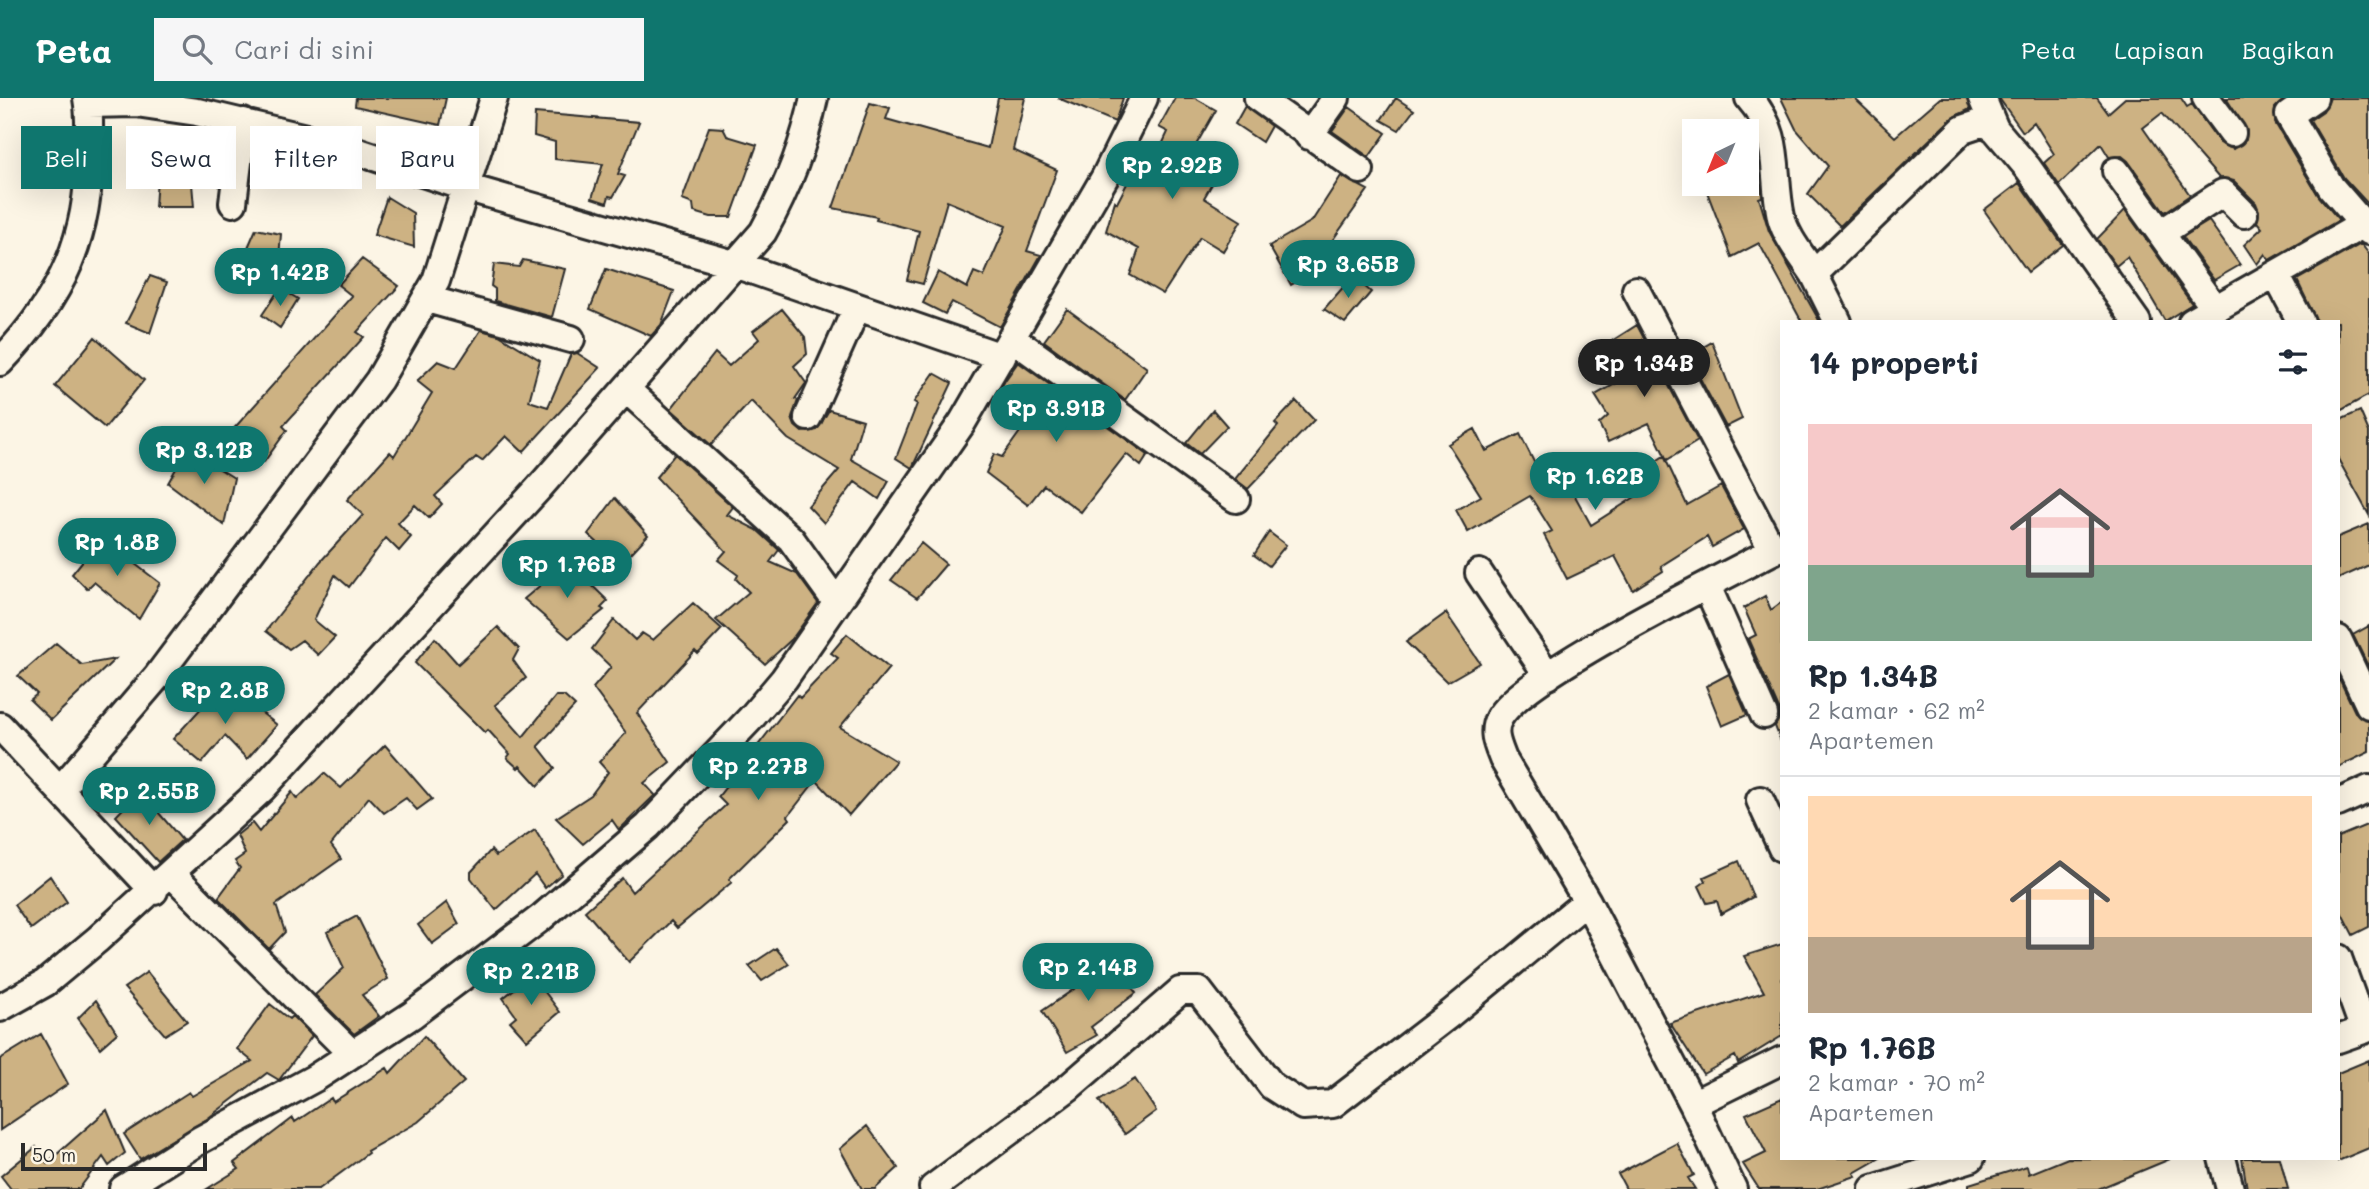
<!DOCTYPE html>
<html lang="id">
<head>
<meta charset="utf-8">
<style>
  :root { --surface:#fff; --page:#f6f6f7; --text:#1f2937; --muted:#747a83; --line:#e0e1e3; --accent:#0f766e }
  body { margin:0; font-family:Mali,sans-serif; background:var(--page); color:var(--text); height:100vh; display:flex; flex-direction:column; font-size:26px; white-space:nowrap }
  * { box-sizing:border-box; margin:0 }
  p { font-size:23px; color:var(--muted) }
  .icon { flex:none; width:38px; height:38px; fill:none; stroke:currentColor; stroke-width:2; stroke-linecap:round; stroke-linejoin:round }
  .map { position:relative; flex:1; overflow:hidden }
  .side { position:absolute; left:1780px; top:222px; width:560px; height:840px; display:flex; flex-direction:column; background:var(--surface); border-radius:0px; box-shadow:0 7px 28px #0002 }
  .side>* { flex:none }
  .guide { position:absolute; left:21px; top:28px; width:665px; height:63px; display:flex; gap:14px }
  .needle { width:46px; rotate:223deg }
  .buttons { position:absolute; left:1682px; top:21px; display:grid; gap:14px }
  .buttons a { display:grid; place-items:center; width:77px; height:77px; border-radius:0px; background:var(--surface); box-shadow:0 7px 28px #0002; font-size:35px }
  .scale { position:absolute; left:21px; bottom:18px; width:186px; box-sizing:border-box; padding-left:7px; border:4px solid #2b2b2b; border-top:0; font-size:19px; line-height:24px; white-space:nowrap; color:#2b2b2b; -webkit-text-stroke:5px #fcf5e5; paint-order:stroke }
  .price { position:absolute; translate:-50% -60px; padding:0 16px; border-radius:24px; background:var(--accent); color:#fff; font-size:23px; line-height:46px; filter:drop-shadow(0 2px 4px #0008) }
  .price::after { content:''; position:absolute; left:50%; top:42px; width:21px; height:16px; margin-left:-10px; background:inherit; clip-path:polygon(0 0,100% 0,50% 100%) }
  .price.current { background:#222; color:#fff }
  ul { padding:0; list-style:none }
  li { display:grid; align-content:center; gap:14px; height:371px; padding:0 28px }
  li+li { border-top:2px solid var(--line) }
  li span { display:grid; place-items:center; height:217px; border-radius:0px; color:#555 }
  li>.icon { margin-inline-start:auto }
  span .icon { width:126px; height:126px; fill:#fffc; stroke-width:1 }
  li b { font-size:30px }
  h2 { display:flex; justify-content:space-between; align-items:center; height:84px; padding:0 28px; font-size:30px }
  .tag { padding:0 24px; border-radius:0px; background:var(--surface); box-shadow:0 7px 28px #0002; font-size:24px; line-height:63px }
  .tag.current { background:var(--accent); color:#fff }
  header { display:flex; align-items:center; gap:42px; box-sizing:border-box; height:98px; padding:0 35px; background:var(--accent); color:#fff }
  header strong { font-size:33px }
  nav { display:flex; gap:38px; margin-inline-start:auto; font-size:24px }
  .search { width:490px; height:63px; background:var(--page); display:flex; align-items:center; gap:18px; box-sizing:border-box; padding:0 24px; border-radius:0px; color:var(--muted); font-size:26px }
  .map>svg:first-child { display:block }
  .building { fill:#cdb283; stroke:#2b2b2b; stroke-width:2 }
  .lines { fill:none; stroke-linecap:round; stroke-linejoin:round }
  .street-casing { stroke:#2b2b2b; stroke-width:32 }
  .street { stroke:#fcf5e5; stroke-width:26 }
</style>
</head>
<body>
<header>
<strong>Peta</strong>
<div class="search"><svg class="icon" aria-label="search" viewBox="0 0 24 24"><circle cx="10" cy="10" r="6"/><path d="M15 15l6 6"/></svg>Cari di sini</div>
<nav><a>Peta</a><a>Lapisan</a><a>Bagikan</a></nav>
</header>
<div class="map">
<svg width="2369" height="1091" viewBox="0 0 2369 1091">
  <rect width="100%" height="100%" fill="#fcf5e5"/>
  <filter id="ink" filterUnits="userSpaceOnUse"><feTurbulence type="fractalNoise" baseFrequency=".0143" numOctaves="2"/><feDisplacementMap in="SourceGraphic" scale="14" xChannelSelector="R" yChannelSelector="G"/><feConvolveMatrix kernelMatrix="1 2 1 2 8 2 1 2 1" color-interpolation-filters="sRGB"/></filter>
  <g filter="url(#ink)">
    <path class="building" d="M 356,0 L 446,0 L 440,27 L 355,8 Z
      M 998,0 L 1025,0 L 1013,52 L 1057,72 L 1027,153 L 1041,157 L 1000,229 L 952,204 L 945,216 L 923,205 L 938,174 L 967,190 L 974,174 L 984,178 L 1006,128 L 947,103 L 923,186 L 907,182 L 919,133 L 876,122 L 877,119 L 833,110 L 870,5 L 890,10 L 886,21 L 988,50 Z
      M 1058,0 L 1123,0 L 1115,24 Z
      M 1175,0 L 1195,0 L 1216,12 L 1192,54 L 1220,72 L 1204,100 L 1241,123 L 1223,153 L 1200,139 L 1163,196 L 1130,177 L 1139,151 L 1106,133 L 1115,103 L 1117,105 L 1134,72 L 1147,79 L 1168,34 L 1159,29 Z
      M 1396,0 L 1414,12 L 1399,32 L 1381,22 Z
      M 1781,0 L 1854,0 L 1895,39 L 1940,0 L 1967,0 L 1970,11 L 1952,20 L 1840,128 L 1808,96 L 1828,68 L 1796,31 Z
      M 1999,0 L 2097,0 L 2108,15 L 2125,0 L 2181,0 L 2187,9 L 2192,6 L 2220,45 L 2233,51 L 2246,42 L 2247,33 L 2226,0 L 2286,0 L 2275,10 L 2275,25 L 2318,97 L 2339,122 L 2269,162 L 2265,156 L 2257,166 L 2244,147 L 2262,130 L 2257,124 L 2259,113 L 2256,105 L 2234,83 L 2219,80 L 2162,15 L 2143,30 L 2190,97 L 2165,114 L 2128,63 L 2122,58 L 2109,59 L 2101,46 L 2059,87 L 2044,65 L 2054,56 L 2034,24 L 2023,34 Z
      M 2330,0 L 2369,0 L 2369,107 L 2344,80 L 2310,22 L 2323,13 Z
      M 1245,8 L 1271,28 L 1262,44 L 1235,26 Z
      M 1349,9 L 1386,35 L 1369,59 L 1332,33 Z
      M 535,15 L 639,24 L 618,76 L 625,78 L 613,99 L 609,98 L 607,105 L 592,100 L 603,66 L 555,61 L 555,44 L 534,38 Z
      M 709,29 L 723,30 L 727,38 L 757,47 L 731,119 L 711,119 L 694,114 L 693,106 L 682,102 Z
      M 190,63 L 194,109 L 155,109 L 158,65 Z
      M 1341,78 L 1368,92 L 1327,150 L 1335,163 L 1291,187 L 1269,148 L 1312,123 Z
      M 2019,85 L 2063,147 L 2028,174 L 1984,112 Z
      M 1704,86 L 1761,86 L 1762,99 L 1759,100 L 1769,133 L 1820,224 L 1802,224 L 1759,145 L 1732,159 Z
      M 387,99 L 413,115 L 414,149 L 374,137 Z
      M 2125,112 L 2192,206 L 2165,223 L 2127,159 L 2116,168 L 2097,141 Z
      M 2209,123 L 2240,167 L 2214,182 L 2183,139 Z
      M 256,131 L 281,136 L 277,184 L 240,168 Z
      M 2361,146 L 2369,156 L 2369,297 L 2338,314 L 2338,224 L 2317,224 L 2297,182 Z
      M 362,161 L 399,188 L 357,234 L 364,239 L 283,328 L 287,332 L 264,364 L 230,335 L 352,198 L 338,187 Z
      M 523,162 L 565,171 L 552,219 L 495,203 L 495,191 L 491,188 L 494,166 L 519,169 Z
      M 606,171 L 674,193 L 661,227 L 651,238 L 590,211 Z
      M 150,178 L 167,184 L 150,235 L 126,225 Z
      M 1353,178 L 1371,194 L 1345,225 L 1324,211 Z
      M 280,190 L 298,201 L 280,230 L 262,217 Z
      M 782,211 L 805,239 L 807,256 L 794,268 L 806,285 L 795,301 L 798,302 L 792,320 L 795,328 L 802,334 L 817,332 L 829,312 L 863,322 L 851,361 L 889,383 L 879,401 L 855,384 L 824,425 L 808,408 L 839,372 L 788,341 L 751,303 L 711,347 L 671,311 L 715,255 L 729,268 L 759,241 L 753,233 Z
      M 1067,211 L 1147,270 L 1125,302 L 1044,243 Z
      M 1637,227 L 1698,343 L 1667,362 L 1649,325 L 1608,344 L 1599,326 L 1608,318 L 1595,297 L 1626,280 L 1612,243 Z
      M 481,232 L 499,237 L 540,262 L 529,303 L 548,309 L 571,256 L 577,255 L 600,270 L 523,354 L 506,338 L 482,363 L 476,359 L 435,398 L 442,406 L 429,420 L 415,407 L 398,425 L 411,439 L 399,453 L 386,440 L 349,489 L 335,477 L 314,522 L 335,539 L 318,557 L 302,542 L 289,551 L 266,533 L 320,464 L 363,417 L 347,402 L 390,354 L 394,358 L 432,295 L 417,283 L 438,263 L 456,270 Z
      M 95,239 L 144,282 L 105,330 L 55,288 Z
      M 1712,244 L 1742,321 L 1726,329 L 1688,258 Z
      M 1018,264 L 1148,357 L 1141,368 L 1126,356 L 1081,414 L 1044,387 L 1028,407 L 986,375 L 994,356 L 1002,359 L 1027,324 L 996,304 L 1004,284 Z
      M 934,275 L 952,285 L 912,370 L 896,360 L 917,306 L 914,304 Z
      M 1296,303 L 1314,322 L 1248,391 L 1235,381 L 1278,328 L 1275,325 Z
      M 1213,312 L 1227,328 L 1200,356 L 1186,345 Z
      M 2360,313 L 2369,334 L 2369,417 L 2338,361 L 2338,323 Z
      M 1475,331 L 1486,353 L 1520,336 L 1545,386 L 1564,378 L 1591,427 L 1635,399 L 1627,382 L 1664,358 L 1687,407 L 1721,388 L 1744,431 L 1712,449 L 1707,439 L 1661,468 L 1663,473 L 1633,492 L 1615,458 L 1567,481 L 1544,437 L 1552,433 L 1530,398 L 1468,434 L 1456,412 L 1481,398 L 1448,346 Z
      M 194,355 L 234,380 L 224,427 L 168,385 L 177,369 Z
      M 675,356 L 733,409 L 727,417 L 757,432 L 779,452 L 770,464 L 797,476 L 818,505 L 792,541 L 765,566 L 716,522 L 749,494 L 736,481 L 738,477 L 718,462 L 726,453 L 656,379 Z
      M 615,400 L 648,437 L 621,466 L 588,436 Z
      M 2369,426 L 2369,467 L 2338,481 L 2338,439 Z
      M 1269,434 L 1286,447 L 1269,468 L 1254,457 Z
      M 101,440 L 160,485 L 139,521 L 94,484 L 87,491 L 72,476 Z
      M 921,445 L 946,466 L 917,500 L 891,482 Z
      M 568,464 L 608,503 L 601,510 L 604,512 L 569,540 L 524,501 Z
      M 1765,498 L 1771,512 L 1782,504 L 1781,644 L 1775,628 L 1780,619 L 1779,611 L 1748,541 L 1756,537 L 1744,510 Z
      M 693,505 L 722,531 L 698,556 L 695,553 L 637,615 L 670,664 L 644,685 L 655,697 L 619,732 L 612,722 L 583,746 L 556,720 L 591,697 L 608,674 L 599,664 L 626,635 L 593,590 L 611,569 L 592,551 L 614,522 L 635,542 L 642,535 L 653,542 Z
      M 1446,515 L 1480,565 L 1447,584 L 1406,544 Z
      M 2369,528 L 2369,570 L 2353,537 Z
      M 498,529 L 519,551 L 513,562 L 526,580 L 495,607 L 523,639 L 556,598 L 564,598 L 575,608 L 538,648 L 555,670 L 538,688 L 520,668 L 518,670 L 507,660 L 510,656 L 488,632 L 485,635 L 415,565 L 435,540 L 458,566 Z
      M 847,536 L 889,570 L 840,629 L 896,663 L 849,717 L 816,682 L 788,718 L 790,721 L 729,781 L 732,784 L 677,830 L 671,823 L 629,864 L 585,813 L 622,780 L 632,794 L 726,707 L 718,699 L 797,597 L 800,600 L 838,560 L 831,555 Z
      M 56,545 L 82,567 L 115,561 L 51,622 L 30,602 L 37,596 L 18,578 Z
      M 1729,576 L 1747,617 L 1722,628 L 1706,588 Z
      M 2338,578 L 2355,614 L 2369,623 L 2369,654 L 2338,669 Z
      M 224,585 L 277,627 L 247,661 L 225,638 L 202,665 L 173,641 Z
      M 385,647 L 432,701 L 417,712 L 406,700 L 384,715 L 369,699 L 331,747 L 341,761 L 276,807 L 285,834 L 269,851 L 218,800 L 240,770 L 235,763 L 245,756 L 237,737 L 252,725 L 259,734 L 292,694 L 297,701 L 324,675 L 341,690 Z
      M 140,693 L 182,742 L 158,764 L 116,718 Z
      M 2369,726 L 2369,829 L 2353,837 L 2338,808 L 2338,739 Z
      M 535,732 L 562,776 L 545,790 L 535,776 L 496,812 L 471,780 L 471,774 L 491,752 L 496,758 Z
      M 1739,763 L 1753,799 L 1721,816 L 1717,803 L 1707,805 L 1699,788 L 1706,783 L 1704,779 Z
      M 50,778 L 67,804 L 31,831 L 14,807 Z
      M 447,804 L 459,826 L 432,846 L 418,827 Z
      M 357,818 L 388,881 L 362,897 L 379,918 L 354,936 L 315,897 L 344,870 L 327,834 Z
      M 1782,846 L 1782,938 L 1738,965 L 1735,958 L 1703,976 L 1670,925 L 1764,894 L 1744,858 Z
      M 776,850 L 789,866 L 762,883 L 749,868 Z
      M 1107,857 L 1136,895 L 1091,929 L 1097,937 L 1067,954 L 1042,913 L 1074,891 L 1068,885 Z
      M 147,874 L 187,923 L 165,937 L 124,890 Z
      M 532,877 L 560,914 L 527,942 L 510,923 L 516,918 L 503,900 Z
      M 96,902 L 117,935 L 100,950 L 78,920 Z
      M 270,906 L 289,921 L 292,918 L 312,938 L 279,982 L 267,975 L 207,1021 L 140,1061 L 124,1036 L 189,994 L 192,998 L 252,963 L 237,951 Z
      M 41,936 L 68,986 L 0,1032 L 0,961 Z
      M 424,938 L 464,984 L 418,1024 L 367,1053 L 368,1055 L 319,1091 L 207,1091 L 239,1071 L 234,1065 L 293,1020 L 295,1024 L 331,1000 L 333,1004 L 387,970 L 390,975 Z
      M 2369,962 L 2369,1050 L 2338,1063 L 2338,975 Z
      M 1135,981 L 1156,1013 L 1125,1036 L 1099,1003 Z
      M 1782,1000 L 1782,1060 L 1880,1060 L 1854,1075 L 1856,1078 L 1817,1091 L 1759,1091 L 1743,1066 L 1766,1055 L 1746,1016 Z
      M 107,1012 L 125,1055 L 109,1068 L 103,1059 L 79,1091 L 11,1091 L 1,1078 L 36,1049 L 47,1065 Z
      M 867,1028 L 898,1070 L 875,1091 L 862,1091 L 840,1051 Z
      M 1677,1045 L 1694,1077 L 1688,1080 L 1695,1091 L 1626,1091 L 1618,1076 Z
      M 2068,1060 L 2170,1061 L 2098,1091 L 1969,1091 L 1969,1086 L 2027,1068 L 2029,1076 Z
      M 2242,1060 L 2280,1060 L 2288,1091 L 2247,1091 Z"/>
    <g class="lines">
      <defs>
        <path id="street" d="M 1258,0 L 1360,72
          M 1749,0 C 1783,38 1771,72 1781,119 C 1786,139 1803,159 1814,176
          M 1982,0 L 1995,31
          M 2206,0 L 2232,35
          M 2314,0 L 2289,17 L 2331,89 L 2369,133
          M 88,6 L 136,5 L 197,14 L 344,49 L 465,89 L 737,167 L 1002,259
          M 1309,38 L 1336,0
          M 2116,73 L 2215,211
          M 233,105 L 243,24
          M 2161,135 L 2223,95 L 2244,116
          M 2276,177 L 2301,224
          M 1636,192 L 1773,453
          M 427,201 L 571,241
          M 1838,224 L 1814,176 L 1963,31 L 1984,24 L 1995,31 L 2028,70 L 2137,224
          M 2192,224 L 2369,123
          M 1012,240 L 1236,401
          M 0,264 C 62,200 91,138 89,48 C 89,32 90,16 87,0
          M 626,291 L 791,441 L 837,505
          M 808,319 L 857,209
          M 1479,475 L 1548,578
          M 1707,488 L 1764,617
          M 2338,541 L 2369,607
          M 0,628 L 154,793
          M 60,692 L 156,580 L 379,282 L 436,183 L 494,0
          M 1760,702 L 1782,750
          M 2338,705 L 2369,691
          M 172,776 L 352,956
          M 2338,860 L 2364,932
          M 0,910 L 45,885 L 98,841 L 262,691 L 538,391 L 763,134 C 787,91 804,48 814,0
          M 2338,941 L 2369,930
          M 1693,1006 L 1782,962
          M 2222,1060 L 2230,1091
          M 933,1090 L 1069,989 L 1180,893 L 1199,893 L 1272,988 L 1303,1008 L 1333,1006 L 1450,916 L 1587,803
          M 123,1091 L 200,1042 L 315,980 L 412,917 L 542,819 L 648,728 L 751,620 L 784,581 L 962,325 L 1105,79 L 1144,0
          M 1733,1091 L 1693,1006 L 1587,803 L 1503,661 C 1498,648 1491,634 1499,620 C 1523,576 1728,477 1782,448
          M 1873,1091 L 1971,1060"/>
      </defs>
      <use href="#street" class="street-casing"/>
      <use href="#street" class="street"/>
    </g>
  </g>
</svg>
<div class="buttons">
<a><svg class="needle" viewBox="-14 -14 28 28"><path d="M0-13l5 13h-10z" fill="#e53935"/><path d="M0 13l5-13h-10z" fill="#747a83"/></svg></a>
</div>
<div class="scale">50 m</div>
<b class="price" style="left:1172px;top:103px">Rp 2.92B</b>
<b class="price" style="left:1348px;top:202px">Rp 3.65B</b>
<b class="price" style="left:280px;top:210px">Rp 1.42B</b>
<b class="price current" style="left:1644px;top:301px">Rp 1.34B</b>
<b class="price" style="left:1056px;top:346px">Rp 3.91B</b>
<b class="price" style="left:204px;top:388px">Rp 3.12B</b>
<b class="price" style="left:1595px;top:414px">Rp 1.62B</b>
<b class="price" style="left:117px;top:480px">Rp 1.8B</b>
<b class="price" style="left:567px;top:502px">Rp 1.76B</b>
<b class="price" style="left:225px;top:628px">Rp 2.8B</b>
<b class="price" style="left:758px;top:704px">Rp 2.27B</b>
<b class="price" style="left:149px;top:729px">Rp 2.55B</b>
<b class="price" style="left:1088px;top:905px">Rp 2.14B</b>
<b class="price" style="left:531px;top:909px">Rp 2.21B</b>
<div class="guide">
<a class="tag current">Beli</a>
<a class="tag">Sewa</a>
<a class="tag">Filter</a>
<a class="tag">Baru</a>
</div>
<section class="side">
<h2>14 properti<svg class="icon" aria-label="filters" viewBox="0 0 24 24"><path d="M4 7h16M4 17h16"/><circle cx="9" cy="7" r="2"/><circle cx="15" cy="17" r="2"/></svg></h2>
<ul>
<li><span style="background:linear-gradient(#f6c9c9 65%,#7fa58c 0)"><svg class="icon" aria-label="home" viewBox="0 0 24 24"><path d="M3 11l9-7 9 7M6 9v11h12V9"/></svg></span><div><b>Rp 1.34B</b><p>2 kamar · 62 m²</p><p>Apartemen</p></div></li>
<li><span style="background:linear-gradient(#ffd9b3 65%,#b9a48a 0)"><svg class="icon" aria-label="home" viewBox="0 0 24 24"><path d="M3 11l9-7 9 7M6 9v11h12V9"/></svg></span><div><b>Rp 1.76B</b><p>2 kamar · 70 m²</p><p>Apartemen</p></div></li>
</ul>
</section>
</div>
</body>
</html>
